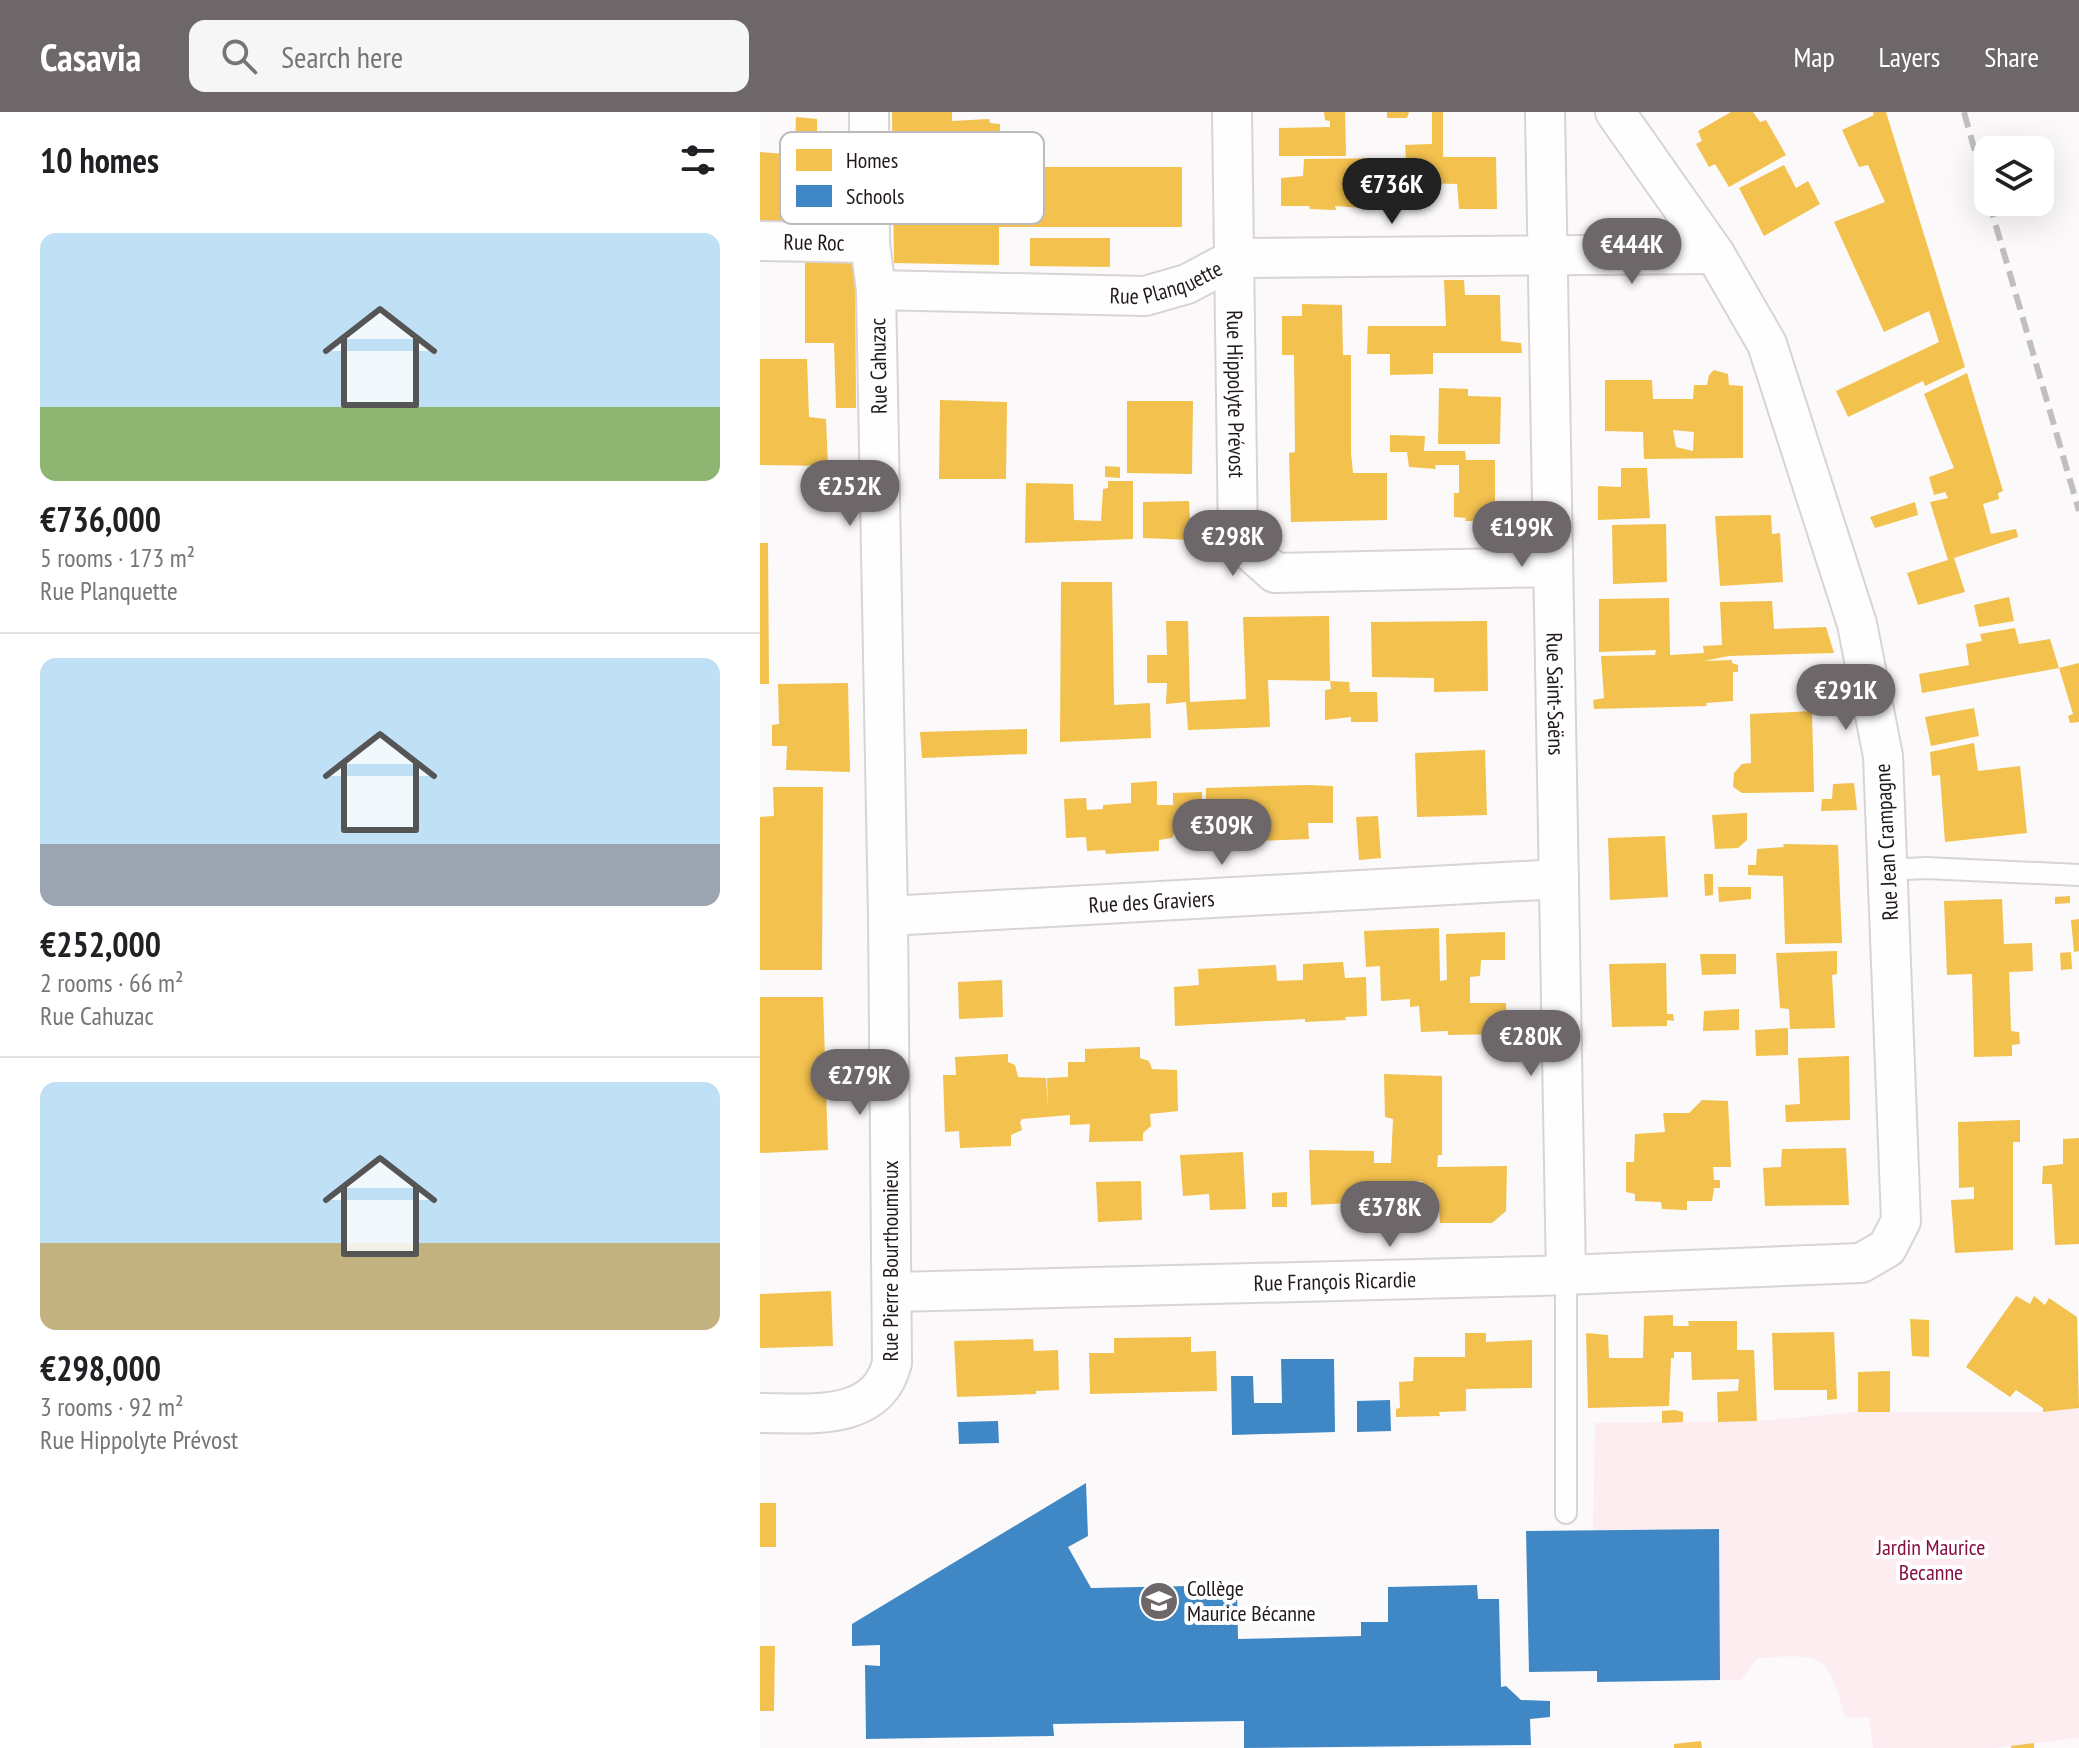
<!DOCTYPE html>
<html lang="en">
<head>
<meta charset="utf-8">
<style>
  :root { --surface:#fff; --page:#f6f6f6; --text:#202124; --muted:#757577; --line:#e0e0e0; --accent:#6e6769 }
  body { margin:0; font-family:"PT Sans Narrow",sans-serif; background:var(--page); color:var(--text); height:100vh; display:flex; flex-direction:column; font-size:30px; white-space:nowrap }
  * { box-sizing:border-box; margin:0 }
  p { font-size:26px; color:var(--muted) }
  .icon { flex:none; width:44px; height:44px; fill:none; stroke:currentColor; stroke-width:2; stroke-linecap:round; stroke-linejoin:round }
  .map { position:relative; flex:1; overflow:hidden }
  .drawer { display:flex; flex-direction:column; background:var(--surface); width:760px }
  .drawer>* { flex:none }
  .tools { position:absolute; left:1214px; top:24px; display:grid; gap:16px }
  .tools a { display:grid; place-items:center; width:80px; height:80px; border-radius:16px; background:var(--surface); box-shadow:0 8px 32px #0002; font-size:40px }
  .price { position:absolute; translate:-50% -68px; padding:0 18px; border-radius:28px; background:var(--accent); color:#fff; font-size:26px; line-height:52px; filter:drop-shadow(0 2px 4px #0008) }
  .price::after { content:''; position:absolute; left:50%; top:48px; width:24px; height:18px; margin-left:-12px; background:inherit; clip-path:polygon(0 0,100% 0,50% 100%) }
  .price.selected { background:#222; color:#fff }
  ul { padding:0; list-style:none }
  li { display:grid; align-content:center; gap:16px; height:424px; padding:0 40px }
  li+li { border-top:2px solid var(--line) }
  li span { display:grid; place-items:center; height:248px; border-radius:16px; color:#555 }
  li>.icon { margin-inline-start:auto }
  span .icon { width:144px; height:144px; fill:#fffc; stroke-width:1 }
  li b { font-size:34px }
  h2 { display:flex; justify-content:space-between; align-items:center; height:96px; padding:0 40px; font-size:34px }
  header { display:flex; align-items:center; gap:48px; box-sizing:border-box; height:112px; padding:0 40px; background:var(--accent); color:#fff }
  header strong { font-size:38px }
  nav { display:flex; gap:44px; margin-inline-start:auto; font-size:28px }
  .search { width:560px; height:72px; background:var(--page); display:flex; align-items:center; gap:20px; box-sizing:border-box; padding:0 28px; border-radius:16px; color:var(--muted); font-size:30px }
  main { display:flex; flex:1; min-height:0 }
  .map>svg:first-child { display:block }
  .green { fill:#fdedf1 }
  .homes { fill:#f2c14e; fill-rule:evenodd }
  .schools { fill:#3f88c5 }
  .lines { fill:none; stroke-linecap:round; stroke-linejoin:round }
  .service-casing { stroke:#d9d3d5; stroke-width:24 }
  .minor-casing { stroke:#d9d3d5; stroke-width:42 }
  .service { stroke:#fffefe; stroke-width:20 }
  .minor { stroke:#fffefe; stroke-width:38 }
  .rail { stroke:#c0bebf; stroke-width:6; stroke-dasharray:16 8; stroke-linecap:butt }
  .labels { text-anchor:middle; dominant-baseline:central; stroke-width:8; stroke-linejoin:round; paint-order:stroke }
  .street-label { font-size:22px; fill:#22191b; stroke:#fff }
  .park-label { font-size:22px; fill:#860f41; stroke:#fff }
  .poi-label { font-size:22px; fill:#22191b; stroke:#fff; text-anchor:start }
  .key { fill:#fff; stroke:#bdbabb; stroke-width:2 }
  .key-label { font-size:22px; fill:#22191b }
</style>
</head>
<body>
<header>
<strong>Casavia</strong>
<div class="search"><svg class="icon" aria-label="search" viewBox="0 0 24 24"><circle cx="10" cy="10" r="6"/><path d="M15 15l6 6"/></svg>Search here</div>
<nav><a>Map</a><a>Layers</a><a>Share</a></nav>
</header>
<main>
<section class="drawer">
<h2>10 homes<svg class="icon" aria-label="filters" viewBox="0 0 24 24"><path d="M4 7h16M4 17h16"/><circle cx="9" cy="7" r="2"/><circle cx="15" cy="17" r="2"/></svg></h2>
<ul>
<li><span style="background:linear-gradient(#bfe0f5 70%,#8fb573 0)"><svg class="icon" aria-label="home" viewBox="0 0 24 24"><path d="M3 11l9-7 9 7M6 9v11h12V9"/></svg></span><div><b>€736,000</b><p>5 rooms · 173 m²</p><p>Rue Planquette</p></div></li>
<li><span style="background:linear-gradient(#bfe0f5 75%,#9aa5b1 0)"><svg class="icon" aria-label="home" viewBox="0 0 24 24"><path d="M3 11l9-7 9 7M6 9v11h12V9"/></svg></span><div><b>€252,000</b><p>2 rooms · 66 m²</p><p>Rue Cahuzac</p></div></li>
<li><span style="background:linear-gradient(#bfe0f5 65%,#c2b280 0)"><svg class="icon" aria-label="home" viewBox="0 0 24 24"><path d="M3 11l9-7 9 7M6 9v11h12V9"/></svg></span><div><b>€298,000</b><p>3 rooms · 92 m²</p><p>Rue Hippolyte Prévost</p></div></li>
</ul>
</section>
<div class="map">
<svg width="1319" height="1636" viewBox="0 0 1319 1636">
  <rect width="100%" height="100%" fill="#fcf9fa"/>
  <path class="green" d="M 1319,1296 L 1319,1626 L 1235,1636 L 1113,1636 L 1109,1605 L 1085,1605 C 1069,1541 1061,1542 998,1546 L 981,1568 L 960,1568 L 959,1417 L 833,1418 L 835,1311 L 997,1309 L 1098,1300 L 1283,1300 Z"/>
  <path class="homes" d="M 132,0 L 192,0 L 192,9 L 229,7 L 230,11 L 240,12 L 240,26 L 245,26 L 244,42 L 210,41 L 209,27 L 201,26 L 201,63 L 245,64 L 245,55 L 422,55 L 422,115 L 239,115 L 239,153 L 134,151 Z
    M 564,0 L 585,0 L 586,44 L 519,44 L 519,16 L 570,15 L 570,9 L 565,8 Z
    M 627,0 L 649,0 L 647,6 L 627,6 Z
    M 672,0 L 683,0 L 683,45 L 736,45 L 737,97 L 699,97 L 697,72 L 662,71 L 660,46 L 646,46 L 645,33 L 672,32 Z
    M 971,0 L 993,0 L 1000,10 L 1006,8 L 1026,43 L 969,75 L 955,52 L 949,55 L 936,32 L 942,29 L 938,19 Z
    M 1113,0 L 1126,0 L 1205,255 L 1165,274 L 1163,269 L 1088,305 L 1076,279 L 1179,230 L 1169,199 L 1124,220 L 1074,110 L 1125,90 L 1108,53 L 1099,55 L 1082,18 L 1114,3 Z
    M 36,5 L 57,7 L 57,43 L 93,44 L 93,114 L 0,111 L 0,40 L 39,43 L 39,38 L 35,35 Z
    M 629,46 L 629,98 L 575,94 L 576,98 L 550,97 L 549,94 L 521,94 L 521,66 L 543,64 L 544,47 Z
    M 1024,53 L 1036,76 L 1048,69 L 1060,92 L 1004,124 L 979,76 Z
    M 270,126 L 350,126 L 350,155 L 270,154 Z
    M 45,148 L 95,149 L 96,296 L 76,296 L 74,231 L 45,231 Z
    M 684,168 L 704,168 L 705,183 L 740,183 L 741,229 L 761,231 L 762,241 L 673,241 L 673,262 L 630,263 L 630,242 L 607,242 L 608,214 L 686,214 Z
    M 542,192 L 582,193 L 583,243 L 591,243 L 591,341 L 593,361 L 627,361 L 627,408 L 531,410 L 529,341 L 535,340 L 534,243 L 522,243 L 522,204 L 542,204 Z
    M 0,247 L 47,247 L 49,305 L 66,307 L 68,354 L 0,353 Z
    M 954,258 L 968,262 L 969,273 L 983,274 L 983,346 L 884,347 L 883,320 L 845,319 L 845,268 L 892,268 L 893,287 L 933,287 L 934,273 L 947,273 L 949,263 ZM 913,318 L 934,320 L 933,339 L 916,335 Z
    M 1207,261 L 1243,379 L 1238,381 L 1239,387 L 1223,392 L 1231,422 L 1256,417 L 1258,425 L 1194,446 L 1205,480 L 1158,493 L 1147,461 L 1188,448 L 1170,390 L 1188,386 L 1185,380 L 1174,383 L 1169,365 L 1194,356 L 1164,282 Z
    M 679,276 L 708,277 L 708,284 L 741,285 L 740,332 L 678,332 Z
    M 180,288 L 247,290 L 246,367 L 179,367 Z
    M 367,289 L 433,289 L 432,362 L 367,361 Z
    M 630,323 L 665,324 L 664,339 L 705,339 L 706,348 L 735,348 L 735,409 L 705,409 L 706,406 L 694,405 L 694,381 L 699,381 L 699,353 L 675,353 L 676,357 L 649,355 L 647,340 L 630,340 Z
    M 345,354 L 360,355 L 360,366 L 345,365 Z
    M 861,356 L 887,356 L 890,406 L 838,408 L 838,374 L 861,375 Z
    M 348,369 L 373,369 L 373,427 L 265,431 L 266,371 L 313,372 L 314,408 L 341,409 L 343,377 L 348,376 Z
    M 429,389 L 431,428 L 383,426 L 383,390 Z
    M 1155,390 L 1158,403 L 1115,416 L 1110,405 Z
    M 1011,403 L 1012,422 L 1020,421 L 1023,470 L 960,474 L 955,404 Z
    M 906,412 L 907,470 L 853,472 L 852,413 Z
    M 0,431 L 8,431 L 9,572 L 0,572 Z
    M 301,470 L 352,470 L 354,593 L 390,591 L 391,626 L 300,630 Z
    M 1249,485 L 1254,509 L 1219,515 L 1214,493 Z
    M 909,486 L 910,543 L 944,541 L 943,534 L 962,533 L 960,490 L 1012,489 L 1014,517 L 1066,515 L 1074,541 L 969,544 L 944,549 L 972,548 L 972,551 L 978,553 L 978,560 L 973,560 L 973,589 L 946,591 L 947,594 L 834,597 L 833,588 L 844,586 L 841,544 L 895,543 L 896,538 L 839,540 L 839,487 Z
    M 569,504 L 570,569 L 508,568 L 510,615 L 428,618 L 426,590 L 406,592 L 407,571 L 387,571 L 387,543 L 407,543 L 406,509 L 428,509 L 430,590 L 486,587 L 483,505 Z
    M 727,509 L 728,579 L 674,580 L 674,566 L 612,565 L 611,510 Z
    M 1255,516 L 1259,532 L 1290,527 L 1299,556 L 1162,581 L 1159,562 L 1209,553 L 1206,532 L 1222,529 L 1220,522 Z
    M 1319,551 L 1319,610 L 1310,611 L 1308,604 L 1313,602 L 1299,556 Z
    M 570,569 L 589,570 L 590,580 L 617,580 L 618,610 L 591,610 L 591,605 L 565,608 L 565,578 L 571,577 Z
    M 88,571 L 90,660 L 26,658 L 27,634 L 12,634 L 12,613 L 19,612 L 18,572 Z
    M 1214,596 L 1219,624 L 1171,634 L 1165,605 Z
    M 1052,599 L 1054,680 L 982,681 L 973,675 L 974,661 L 982,652 L 991,651 L 990,602 Z
    M 267,617 L 267,642 L 162,646 L 160,620 Z
    M 1214,631 L 1218,659 L 1260,654 L 1267,721 L 1185,730 L 1180,663 L 1172,664 L 1170,640 Z
    M 725,638 L 727,703 L 657,705 L 655,641 Z
    M 397,669 L 397,693 L 413,693 L 413,681 L 442,680 L 443,717 L 416,718 L 412,726 L 399,728 L 399,739 L 346,742 L 345,738 L 327,739 L 326,725 L 306,726 L 304,687 L 326,686 L 327,698 L 343,697 L 343,693 L 371,691 L 371,671 Z
    M 1094,671 L 1097,698 L 1061,699 L 1062,687 L 1072,687 L 1073,672 Z
    M 548,673 L 573,674 L 573,711 L 548,711 L 549,727 L 471,730 L 470,714 L 446,714 L 446,676 Z
    M 13,675 L 63,675 L 62,858 L 0,858 L 0,705 L 14,704 Z
    M 987,701 L 987,728 L 978,736 L 955,737 L 952,703 Z
    M 618,704 L 621,746 L 599,748 L 596,705 Z
    M 905,724 L 908,785 L 850,788 L 848,726 Z
    M 1023,732 L 1078,733 L 1082,831 L 1025,832 L 1023,764 L 988,763 L 988,753 L 996,753 L 997,737 L 1024,735 Z
    M 944,762 L 953,762 L 953,783 L 945,784 Z
    M 958,775 L 991,775 L 991,787 L 959,790 Z
    M 1310,784 L 1310,791 L 1295,792 L 1295,785 Z
    M 1242,787 L 1244,832 L 1272,831 L 1273,859 L 1249,860 L 1251,919 L 1259,920 L 1260,932 L 1252,933 L 1252,944 L 1214,945 L 1212,862 L 1187,863 L 1184,789 Z
    M 1319,807 L 1319,839 L 1314,840 L 1311,808 Z
    M 679,816 L 680,869 L 687,868 L 686,822 L 745,820 L 745,848 L 721,848 L 720,864 L 710,865 L 710,891 L 746,891 L 747,922 L 688,923 L 688,919 L 661,920 L 659,894 L 650,895 L 650,887 L 621,889 L 620,854 L 606,855 L 604,819 Z
    M 1077,839 L 1077,862 L 1072,863 L 1075,916 L 1030,917 L 1029,897 L 1020,896 L 1016,841 Z
    M 1311,840 L 1312,857 L 1301,858 L 1300,841 Z
    M 940,842 L 976,842 L 976,862 L 942,863 Z
    M 583,850 L 585,866 L 606,865 L 607,904 L 585,905 L 586,908 L 545,910 L 545,907 L 415,914 L 414,875 L 439,873 L 438,857 L 516,853 L 517,869 L 543,868 L 543,852 Z
    M 906,851 L 907,902 L 913,902 L 914,909 L 907,908 L 907,914 L 852,915 L 849,852 Z
    M 242,868 L 243,905 L 199,907 L 198,870 Z
    M 0,885 L 63,885 L 68,1038 L 0,1041 Z
    M 979,897 L 979,918 L 943,919 L 944,899 Z
    M 1028,916 L 1028,943 L 996,944 L 995,918 Z
    M 380,935 L 380,946 L 389,949 L 392,957 L 417,958 L 418,999 L 390,1002 L 391,1014 L 383,1021 L 383,1029 L 329,1030 L 330,1012 L 310,1013 L 310,1003 L 262,1007 L 260,1010 L 262,1018 L 251,1023 L 251,1034 L 200,1036 L 199,1019 L 185,1020 L 183,963 L 196,963 L 195,945 L 248,942 L 248,950 L 255,953 L 258,965 L 286,966 L 288,997 L 287,966 L 308,965 L 308,950 L 325,950 L 325,937 Z
    M 1089,944 L 1090,1008 L 1026,1010 L 1025,993 L 1040,992 L 1038,946 Z
    M 624,962 L 682,964 L 682,1043 L 678,1043 L 677,1055 L 747,1054 L 746,1099 L 732,1111 L 680,1111 L 678,1084 L 663,1084 L 662,1069 L 643,1069 L 644,1105 L 653,1105 L 653,1120 L 617,1120 L 615,1075 L 592,1076 L 592,1091 L 551,1093 L 549,1038 L 614,1039 L 614,1051 L 631,1051 L 633,1007 L 625,1005 Z
    M 942,988 L 968,989 L 971,1055 L 953,1055 L 954,1068 L 960,1068 L 960,1076 L 954,1076 L 952,1089 L 927,1089 L 927,1098 L 902,1097 L 901,1090 L 875,1089 L 875,1082 L 866,1080 L 866,1050 L 874,1050 L 875,1022 L 905,1020 L 903,1001 L 929,1001 Z
    M 1260,1008 L 1260,1030 L 1253,1030 L 1253,1138 L 1195,1141 L 1191,1088 L 1214,1087 L 1214,1075 L 1199,1076 L 1198,1010 Z
    M 1319,1026 L 1319,1132 L 1295,1133 L 1292,1072 L 1282,1072 L 1283,1054 L 1303,1052 L 1303,1027 Z
    M 1086,1036 L 1089,1093 L 1005,1094 L 1003,1056 L 1021,1055 L 1022,1037 Z
    M 483,1040 L 486,1097 L 450,1098 L 449,1082 L 423,1084 L 420,1043 Z
    M 381,1069 L 382,1108 L 338,1110 L 336,1070 Z
    M 527,1080 L 527,1095 L 512,1095 L 512,1081 Z
    M 71,1179 L 73,1234 L 0,1236 L 0,1182 Z
    M 1256,1184 L 1270,1192 L 1274,1184 L 1285,1193 L 1289,1186 L 1317,1205 L 1319,1296 L 1283,1300 L 1283,1296 L 1256,1278 L 1250,1285 L 1206,1255 Z
    M 913,1203 L 913,1214 L 929,1214 L 928,1209 L 977,1209 L 977,1238 L 994,1238 L 997,1309 L 958,1310 L 957,1280 L 978,1279 L 979,1267 L 932,1268 L 931,1240 L 914,1240 L 914,1246 L 911,1246 L 909,1294 L 828,1296 L 826,1221 L 848,1223 L 849,1246 L 883,1246 L 884,1204 Z
    M 1150,1207 L 1169,1208 L 1169,1245 L 1152,1244 Z
    M 1074,1220 L 1077,1287 L 1067,1288 L 1067,1278 L 1014,1278 L 1012,1221 Z
    M 705,1221 L 726,1221 L 726,1230 L 772,1228 L 772,1276 L 706,1277 L 706,1299 L 679,1300 L 680,1304 L 636,1305 L 636,1297 L 640,1296 L 639,1270 L 653,1269 L 654,1245 L 705,1245 Z
    M 431,1225 L 431,1240 L 456,1239 L 457,1279 L 330,1282 L 329,1241 L 354,1241 L 354,1226 Z
    M 273,1227 L 274,1239 L 298,1238 L 299,1278 L 276,1279 L 276,1282 L 197,1285 L 194,1229 Z
    M 1130,1259 L 1130,1300 L 1098,1300 L 1098,1260 Z
    M 915,1298 L 923,1300 L 923,1310 L 902,1311 L 902,1299 Z
    M 0,1391 L 16,1391 L 16,1435 L 0,1435 Z
    M 0,1534 L 15,1534 L 14,1599 L 0,1599 Z
    M 941,1629 L 942,1636 L 914,1636 L 914,1632 Z
    M 1274,1631 L 1274,1636 L 1251,1636 L 1251,1634 Z"/>
  <path class="schools" d="M 521,1247 L 574,1247 L 575,1320 L 472,1323 L 471,1264 L 493,1264 L 494,1291 L 522,1291 Z
    M 630,1288 L 631,1319 L 597,1320 L 597,1289 Z
    M 238,1309 L 239,1331 L 199,1332 L 198,1310 Z
    M 326,1371 L 328,1424 L 308,1435 L 331,1476 L 477,1473 L 478,1527 L 601,1524 L 601,1510 L 628,1510 L 628,1475 L 717,1473 L 718,1487 L 739,1487 L 741,1575 L 746,1574 L 761,1588 L 790,1589 L 790,1605 L 770,1607 L 771,1633 L 484,1636 L 484,1609 L 293,1612 L 294,1624 L 106,1627 L 105,1553 L 120,1554 L 120,1533 L 92,1534 L 92,1512 Z
    M 959,1417 L 960,1568 L 837,1570 L 837,1559 L 769,1560 L 766,1419 Z"/>
  <g class="lines">
    <defs>
      <path id="service" d="M 1127,758 L 1166,756 L 1319,763
        M 806,1163 L 806,1401"/>
      <g id="minor">
        <path id="s1" d="M 472,0 L 478,428 L 515,461 L 793,455"/>
        <path id="s2" d="M 785,0 L 806,1163"/>
        <path id="s3" d="M 0,129 L 110,131"/>
        <path id="s4" d="M 116,178 L 385,184 L 427,172 L 476,146 L 955,142"/>
        <path id="s5" d="M 128,804 L 799,767"/>
        <path id="s6" d="M 133,1180 L 779,1164 L 1101,1151 L 1127,1136 L 1141,1109 L 1123,644 L 1097,512 L 1007,232 L 955,142 L 855,0"/>
        <path d="M 0,1301 C 48,1301 117,1311 132,1251 L 128,804 L 116,178 L 110,131 L 109,0"/>
      </g>
    </defs>
    <use href="#service" class="service-casing"/>
    <use href="#minor" class="minor-casing"/>
    <use href="#service" class="service"/>
    <use href="#minor" class="minor"/>
    <path class="rail" d="M 1204,0 L 1228,86
      M 1229,90 L 1319,399"/>
  </g>
  <defs>
    <symbol id="school-disc" viewBox="-11 -11 22 22"><circle r="9.5" fill="#6e6769" stroke="#fff"/><path d="M0-5L7-2L0 1L-7-2ZM-4 1L0 2.5L4 1V4Q0 6-4 4Z" fill="#fff"/></symbol>
  </defs>
  <g fill-rule="evenodd">
    <use href="#school-disc" x="377" y="1467" width="44" height="44"/>
  </g>
  <g class="labels">
    <g class="street-label">
      <text stroke="none"><textPath href="#s3" startOffset="54">Rue Roc</textPath></text>
      <text stroke="none"><textPath href="#s4" startOffset="292">Rue Planquette</textPath></text>
      <text transform="translate(118 254) rotate(-91)">Rue Cahuzac</text>
      <text stroke="none"><textPath href="#s1" startOffset="282">Rue Hippolyte Prévost</textPath></text>
      <text stroke="none"><textPath href="#s2" startOffset="582">Rue Saint-Saëns</textPath></text>
      <text transform="translate(1126 730) rotate(-93)">Rue Jean Crampagne</text>
      <text stroke="none"><textPath href="#s5" startOffset="264">Rue des Graviers</textPath></text>
      <text transform="translate(130 1149) rotate(-90)">Rue Pierre Bourthoumieux</text>
      <text stroke="none"><textPath href="#s6" startOffset="442">Rue François Ricardie</textPath></text>
    </g>
    <g class="park-label">
      <text x="1171" y="1435">Jardin Maurice<tspan x="1171" dy="25">Becanne</tspan></text>
    </g>
    <g class="poi-label">
      <text x="427" y="1476">Collège<tspan x="427" dy="25">Maurice Bécanne</tspan></text>
    </g>
  </g>
  <rect x="20" y="20" width="264" height="92" rx="12" class="key"/>
  <rect x="36" y="37" width="36" height="22" fill="#f2c14e"/>
  <rect x="36" y="73" width="36" height="22" fill="#3f88c5"/>
  <g class="key-label">
    <text x="86" y="56">Homes</text>
    <text x="86" y="92">Schools</text>
  </g>
</svg>
<div class="tools">
<a><svg class="icon" aria-label="layers" viewBox="0 0 24 24"><path d="M12 4l9 5-9 5-9-5zM3 14l9 5 9-5"/></svg></a>
</div>
<b class="price selected" style="left:632px;top:114px">€736K</b>
<b class="price" style="left:872px;top:174px">€444K</b>
<b class="price" style="left:90px;top:416px">€252K</b>
<b class="price" style="left:762px;top:457px">€199K</b>
<b class="price" style="left:473px;top:466px">€298K</b>
<b class="price" style="left:1086px;top:620px">€291K</b>
<b class="price" style="left:462px;top:755px">€309K</b>
<b class="price" style="left:771px;top:966px">€280K</b>
<b class="price" style="left:100px;top:1005px">€279K</b>
<b class="price" style="left:630px;top:1137px">€378K</b>
</div>
</main>
</body>
</html>
